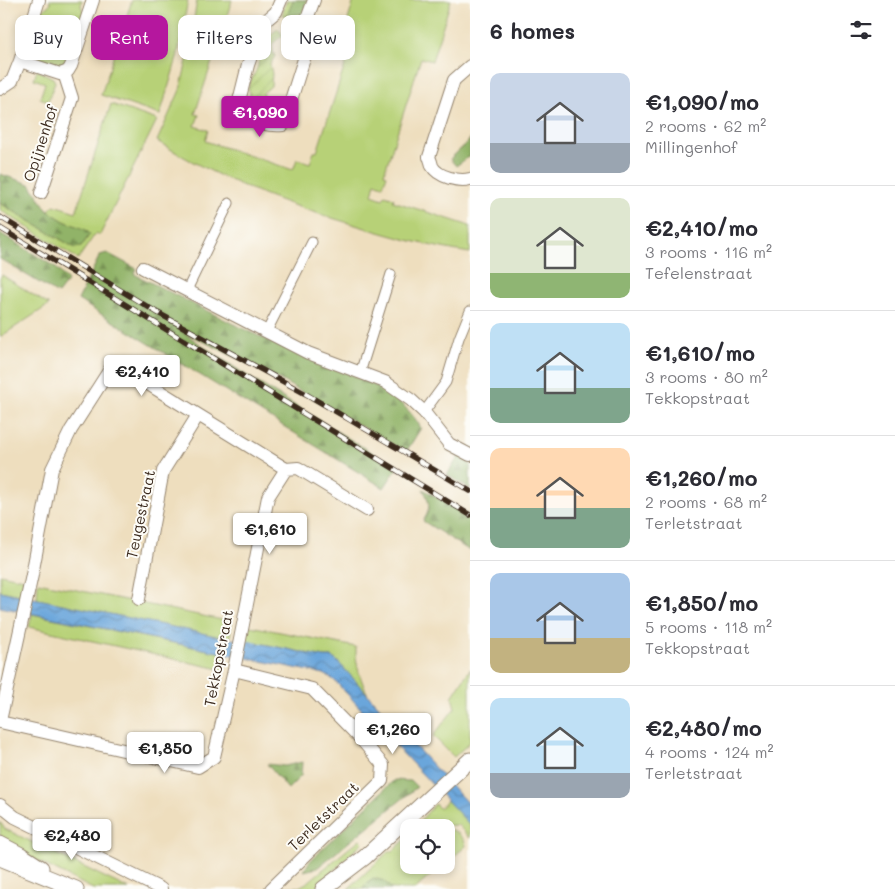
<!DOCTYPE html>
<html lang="en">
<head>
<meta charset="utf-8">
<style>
  :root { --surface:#fff; --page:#f7f7f7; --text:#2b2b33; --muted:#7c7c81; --line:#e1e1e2; --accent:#b5179e }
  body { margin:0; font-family:Mali,sans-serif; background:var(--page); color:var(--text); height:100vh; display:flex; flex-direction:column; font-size:19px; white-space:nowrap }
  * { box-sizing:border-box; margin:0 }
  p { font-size:16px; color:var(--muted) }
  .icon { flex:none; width:28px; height:28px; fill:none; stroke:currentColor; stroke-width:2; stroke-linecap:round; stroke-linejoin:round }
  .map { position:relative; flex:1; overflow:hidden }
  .side { display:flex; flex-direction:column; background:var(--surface); width:425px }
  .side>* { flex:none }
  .hud { position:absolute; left:15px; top:15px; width:380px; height:45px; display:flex; gap:10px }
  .tools { position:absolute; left:400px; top:819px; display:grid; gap:10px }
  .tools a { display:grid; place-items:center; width:55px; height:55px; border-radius:10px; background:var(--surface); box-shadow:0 2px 8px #0003; font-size:25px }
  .price { position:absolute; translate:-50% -42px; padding:0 11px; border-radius:5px; background:#fff; color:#222; font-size:16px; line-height:32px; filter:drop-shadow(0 1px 2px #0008) }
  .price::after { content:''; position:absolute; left:50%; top:30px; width:15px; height:11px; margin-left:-8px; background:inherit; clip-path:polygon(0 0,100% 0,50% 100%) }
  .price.active { background:var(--accent); color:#fff }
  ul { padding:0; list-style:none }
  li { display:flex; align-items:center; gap:15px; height:125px; padding:0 20px }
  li+li { border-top:1px solid var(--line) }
  li span { display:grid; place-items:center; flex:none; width:140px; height:100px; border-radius:10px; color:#555 }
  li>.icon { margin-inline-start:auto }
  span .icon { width:60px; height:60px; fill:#fffc; stroke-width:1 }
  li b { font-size:21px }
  h2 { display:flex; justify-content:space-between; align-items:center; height:60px; padding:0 20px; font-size:21px }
  .pill { padding:0 18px; border-radius:10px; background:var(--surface); box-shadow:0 2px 8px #0003; font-size:18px; line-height:45px }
  .pill.active { background:var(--accent); color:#fff }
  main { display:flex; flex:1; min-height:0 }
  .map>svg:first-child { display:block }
  .grass { fill:#b7d177; stroke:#797e4a }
  .forest { fill:url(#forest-firs); stroke:#666e43 }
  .garden { fill:url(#garden-furrows); stroke:#797e4a }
  .water { fill:url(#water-waves); stroke:#53687c }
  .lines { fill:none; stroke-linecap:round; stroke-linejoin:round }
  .pedestrian-casing { stroke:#94846e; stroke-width:11 }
  .minor-casing { stroke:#94846e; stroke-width:14 }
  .tertiary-casing { stroke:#94846e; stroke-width:17 }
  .pedestrian { stroke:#fff; stroke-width:9 }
  .minor { stroke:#fff; stroke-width:12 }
  .tertiary { stroke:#fff; stroke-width:15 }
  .rail-casing { stroke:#3b2a1e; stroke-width:5.5 }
  .rail { stroke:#fdfcf7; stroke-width:4; stroke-dasharray:11; stroke-linecap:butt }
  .labels { text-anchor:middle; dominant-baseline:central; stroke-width:4; stroke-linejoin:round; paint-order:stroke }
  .street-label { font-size:15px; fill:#3b2a1e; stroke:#fdfcf7 }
</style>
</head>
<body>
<main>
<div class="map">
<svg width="470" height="889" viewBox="0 0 470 889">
  <defs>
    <pattern id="forest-firs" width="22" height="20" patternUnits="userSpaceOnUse" patternTransform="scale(1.25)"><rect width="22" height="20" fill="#91b368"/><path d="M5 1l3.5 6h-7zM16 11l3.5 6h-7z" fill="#789255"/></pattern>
    <pattern id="garden-furrows" width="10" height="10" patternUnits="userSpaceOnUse" patternTransform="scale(1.25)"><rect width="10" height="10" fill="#b7d177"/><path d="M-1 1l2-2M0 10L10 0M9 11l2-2" fill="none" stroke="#9eb466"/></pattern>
    <pattern id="water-waves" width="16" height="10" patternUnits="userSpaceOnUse" patternTransform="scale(1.25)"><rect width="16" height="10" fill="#6ba6db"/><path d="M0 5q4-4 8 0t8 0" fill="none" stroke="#5987b1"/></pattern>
  </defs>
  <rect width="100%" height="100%" fill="#fdfcf7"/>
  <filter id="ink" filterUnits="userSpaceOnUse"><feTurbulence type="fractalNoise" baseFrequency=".02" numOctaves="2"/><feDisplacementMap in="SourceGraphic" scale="10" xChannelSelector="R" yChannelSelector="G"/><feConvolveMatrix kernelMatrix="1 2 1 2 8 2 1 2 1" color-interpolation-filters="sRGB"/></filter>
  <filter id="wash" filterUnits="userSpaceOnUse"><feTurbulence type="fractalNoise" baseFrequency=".0096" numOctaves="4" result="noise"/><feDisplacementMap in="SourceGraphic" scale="20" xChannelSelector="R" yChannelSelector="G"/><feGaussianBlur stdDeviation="1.12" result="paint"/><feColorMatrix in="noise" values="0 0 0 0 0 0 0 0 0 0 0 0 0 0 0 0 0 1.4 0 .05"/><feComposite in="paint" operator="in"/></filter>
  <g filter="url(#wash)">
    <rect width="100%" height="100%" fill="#eedebe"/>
    <path class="grass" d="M 49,0 L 82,0 L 81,6 L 84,13 L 69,60 L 62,70 L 29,60 L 25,53 L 40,7 L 43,10 L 51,3 Z
      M 132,0 L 188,0 L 177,58 L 160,115 L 101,95 Z
      M 197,0 L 232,0 L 195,114 L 199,115 L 195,126 L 208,130 L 205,141 L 293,170 L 297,159 L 310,163 L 314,152 L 317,152 L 354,37 L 344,33 L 354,0 L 451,0 L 432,61 L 421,58 L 384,174 L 387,175 L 383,186 L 375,183 L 372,195 L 383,199 L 385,195 L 394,198 L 393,201 L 470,226 L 470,253 C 430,247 391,236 352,224 C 284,204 217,179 157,141 L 180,90 L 187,61 Z
      M 287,0 L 311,0 L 303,22 L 282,15 Z
      M 37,70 L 53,78 L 55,82 L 48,101 L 40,98 L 45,83 L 34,79 Z
      M 111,104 L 157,120 L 100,235 L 96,233 L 78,259 L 0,210 L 0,203 L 75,248 L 81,247 L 90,234 L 86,230 L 64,221 L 48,211 L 54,205 L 76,212 Z
      M 2,275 L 49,305 L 0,337 L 0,278 Z
      M 0,574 L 24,579 L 21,595 L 0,591 Z
      M 38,582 L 232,622 L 230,639 L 37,599 Z
      M 32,614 L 227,654 L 224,670 L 29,627 Z
      M 245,625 L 356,647 C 355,665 361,680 368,695 L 339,663 L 332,657 L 324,657 L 245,640 Z
      M 470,669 L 470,742 L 454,757 L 433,736 L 455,708 L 452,697 Z
      M 448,800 L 470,825 L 470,838 L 458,825 L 415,827 L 435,804 L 439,808 Z
      M 0,822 L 5,829 L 129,889 L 93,889 L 0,842 Z
      M 446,829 C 455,829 465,837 466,846 L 446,863 Z
      M 407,838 L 409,840 L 409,865 L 443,865 L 415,889 L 392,889 L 384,881 L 373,878 L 362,889 L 348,889 L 389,851 L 393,851 Z
      M 360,839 L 363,842 L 315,889 L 279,889 L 281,887 L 299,887 L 308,882 Z"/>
    <path class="forest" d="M 293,0 L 306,0 L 304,13 L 287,16 Z
      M 470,138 L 470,156 L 456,166 L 450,159 L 468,142 Z
      M 0,174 L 30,184 L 48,211 L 64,221 L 86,230 L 90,234 L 81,247 L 75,248 L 0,203 Z
      M 0,233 L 55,267 L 68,281 L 58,294 L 0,259 Z
      M 107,253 L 137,269 L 134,274 C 188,301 241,329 296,353 C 327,367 362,375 390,395 C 402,403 414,415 421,428 L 406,452 L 279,379 L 178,329 L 252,379 L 397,468 L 384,488 L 78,300 L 100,255 Z
      M 459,456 L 470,462 L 470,489 L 447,475 Z
      M 423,489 L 470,516 L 470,551 L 423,521 C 431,510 430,501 423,489 Z
      M 302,762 L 301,776 L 288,789 L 267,764 L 285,766 Z
      M 394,780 L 411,781 L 417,787 L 317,868 L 304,871 L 309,862 Z
      M 373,878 L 384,881 L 392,889 L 362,889 Z"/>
    <path class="garden" d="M 278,29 L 283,35 L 272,44 L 273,52 L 275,56 L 270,64 L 272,74 L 271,86 L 263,93 L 265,102 L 261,115 L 252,109 L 248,101 L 250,94 L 248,88 C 253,73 262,68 257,51 L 261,42 Z
      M 286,89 L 292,91 L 282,107 L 269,118 L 264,117 C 268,105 269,100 283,102 L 287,97 Z"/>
    <path class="water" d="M 0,591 L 230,639 L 245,640 L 324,657 L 332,657 L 339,663 L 470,806 L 470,825 L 334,680 L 324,674 L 0,607 Z"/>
  </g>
  <g filter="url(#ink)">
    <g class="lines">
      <defs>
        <path id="pedestrian" d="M 187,290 L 229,203
          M 267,331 L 312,242
          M 360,373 L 391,274
          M 424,412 L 446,382 L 459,338 L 470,311"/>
        <path id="minor" d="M 39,0 L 20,61 L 60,74 L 68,71 L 71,66 L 93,0
          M 281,0 L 276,12 L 263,23 L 248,65 L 239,101 L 243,115 C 257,123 267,126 283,125 L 310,40 L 305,24 L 314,0
          M 470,66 L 454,80 L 429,157 C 430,158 432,165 432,166 C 438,177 459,182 470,179
          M 0,89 L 12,81 L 20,61
          M 41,193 L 72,98 L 64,73
          M 143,268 L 308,353 L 385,382 L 411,400 L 424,412 L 449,444 L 470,455
          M 139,599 L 163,471 L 198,415
          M 234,670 L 312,689 L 360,738 L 383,765 L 382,781 L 271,889
          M 0,721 L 32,575 L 52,469 L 71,430 L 114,363 L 286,469 L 298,468 L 367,510
          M 0,722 L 198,767 L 214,757 L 234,670 L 268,497 L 286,469
          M 0,805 L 15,817 L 161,889"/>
        <path id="tertiary" d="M 0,844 L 21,855 L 41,868
          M 0,858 L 76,889
          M 323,889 L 365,857 L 470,760"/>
      </defs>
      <use href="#pedestrian" class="pedestrian-casing"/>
      <use href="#minor" class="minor-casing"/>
      <use href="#tertiary" class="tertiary-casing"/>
      <use href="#pedestrian" class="pedestrian"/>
      <use href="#minor" class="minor"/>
      <use href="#tertiary" class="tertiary"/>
      <defs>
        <path id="rail" d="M 0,217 L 158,313 L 306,394 L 470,491
          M 0,228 L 470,515"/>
      </defs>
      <use href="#rail" class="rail-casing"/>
      <use href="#rail" class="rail"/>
    </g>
  </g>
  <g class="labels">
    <g class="street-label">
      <text transform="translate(40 143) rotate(-72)">Opijnenhof</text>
      <text transform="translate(140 514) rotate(-78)">Teugestraat</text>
      <text transform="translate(218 658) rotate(-79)">Tekkopstraat</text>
      <text transform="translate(323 816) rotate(-44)">Terletstraat</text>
    </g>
  </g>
</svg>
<div class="tools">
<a><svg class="icon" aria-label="locate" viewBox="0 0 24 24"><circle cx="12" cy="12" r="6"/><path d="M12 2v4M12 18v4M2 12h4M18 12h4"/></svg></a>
</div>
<b class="price active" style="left:260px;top:138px">€1,090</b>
<b class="price" style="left:142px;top:397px">€2,410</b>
<b class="price" style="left:270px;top:555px">€1,610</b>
<b class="price" style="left:393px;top:755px">€1,260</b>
<b class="price" style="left:165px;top:774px">€1,850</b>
<b class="price" style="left:72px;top:861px">€2,480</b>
<div class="hud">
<a class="pill">Buy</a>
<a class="pill active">Rent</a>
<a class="pill">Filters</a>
<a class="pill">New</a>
</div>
</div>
<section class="side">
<h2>6 homes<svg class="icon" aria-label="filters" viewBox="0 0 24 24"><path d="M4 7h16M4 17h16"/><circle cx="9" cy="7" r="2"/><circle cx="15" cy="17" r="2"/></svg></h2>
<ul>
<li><span style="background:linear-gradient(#c9d6e8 70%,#9aa5b1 0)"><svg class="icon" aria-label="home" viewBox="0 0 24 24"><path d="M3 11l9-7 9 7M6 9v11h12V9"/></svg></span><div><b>€1,090/mo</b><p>2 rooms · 62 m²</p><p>Millingenhof</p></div></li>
<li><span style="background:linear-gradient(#dfe7d0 75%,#8fb573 0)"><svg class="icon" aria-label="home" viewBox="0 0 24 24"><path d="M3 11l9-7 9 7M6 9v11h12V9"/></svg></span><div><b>€2,410/mo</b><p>3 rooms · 116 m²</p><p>Tefelenstraat</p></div></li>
<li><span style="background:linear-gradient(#bfe0f5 65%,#7fa58c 0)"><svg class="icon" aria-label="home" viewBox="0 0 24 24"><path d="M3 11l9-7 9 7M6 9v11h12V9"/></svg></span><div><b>€1,610/mo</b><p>3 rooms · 80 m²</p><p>Tekkopstraat</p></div></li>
<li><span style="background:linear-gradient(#ffd9b3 60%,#7fa58c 0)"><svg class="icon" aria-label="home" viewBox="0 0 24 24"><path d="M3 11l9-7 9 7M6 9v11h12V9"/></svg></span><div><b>€1,260/mo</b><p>2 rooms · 68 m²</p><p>Terletstraat</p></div></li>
<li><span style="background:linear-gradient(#a9c7e8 65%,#c2b280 0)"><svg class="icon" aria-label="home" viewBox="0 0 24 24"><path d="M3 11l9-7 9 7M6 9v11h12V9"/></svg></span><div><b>€1,850/mo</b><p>5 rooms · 118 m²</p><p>Tekkopstraat</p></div></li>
<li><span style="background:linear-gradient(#bfe0f5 75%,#9aa5b1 0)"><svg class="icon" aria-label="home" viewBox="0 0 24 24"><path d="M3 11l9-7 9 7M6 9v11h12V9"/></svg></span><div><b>€2,480/mo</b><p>4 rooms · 124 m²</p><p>Terletstraat</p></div></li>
</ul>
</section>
</main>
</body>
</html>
